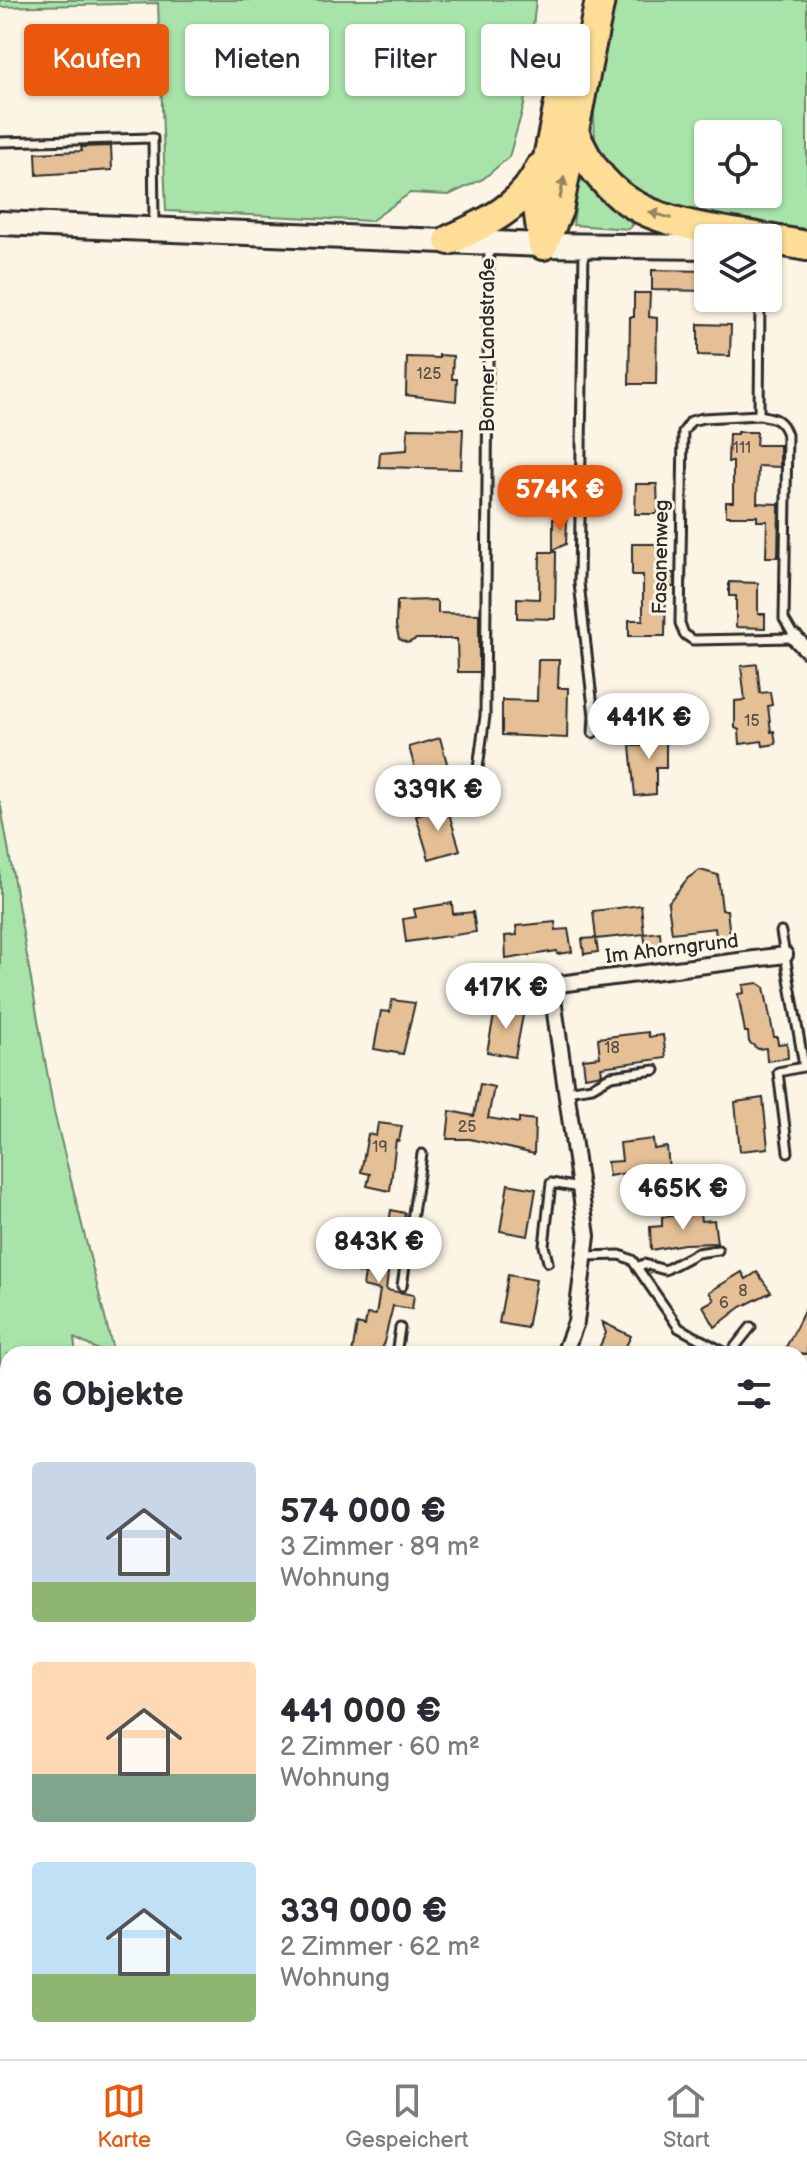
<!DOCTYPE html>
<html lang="de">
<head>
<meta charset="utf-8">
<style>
  :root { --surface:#fff; --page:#f2f2f3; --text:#2b2b33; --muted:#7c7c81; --line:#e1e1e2; --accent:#ea580c }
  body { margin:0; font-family:"Balsamiq Sans",sans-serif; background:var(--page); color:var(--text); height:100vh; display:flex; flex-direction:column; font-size:30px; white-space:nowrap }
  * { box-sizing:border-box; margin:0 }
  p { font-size:26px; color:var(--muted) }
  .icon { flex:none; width:44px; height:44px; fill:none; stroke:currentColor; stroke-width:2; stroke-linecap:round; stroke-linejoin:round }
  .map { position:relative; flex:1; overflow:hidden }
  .details { position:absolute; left:0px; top:1346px; width:808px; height:714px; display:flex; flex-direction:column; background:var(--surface); border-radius:24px 24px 0 0; box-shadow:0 2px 6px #0004 }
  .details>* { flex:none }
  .guide { position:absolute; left:24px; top:24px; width:760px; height:72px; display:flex; gap:16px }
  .tools { position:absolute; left:694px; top:120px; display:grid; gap:16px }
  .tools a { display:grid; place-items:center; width:88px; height:88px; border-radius:8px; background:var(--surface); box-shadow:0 2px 6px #0004; font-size:40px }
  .price { position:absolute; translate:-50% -68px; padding:0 18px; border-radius:28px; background:#fff; color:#222; font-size:26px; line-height:52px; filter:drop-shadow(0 2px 4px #0008) }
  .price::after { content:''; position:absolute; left:50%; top:48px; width:24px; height:18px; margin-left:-12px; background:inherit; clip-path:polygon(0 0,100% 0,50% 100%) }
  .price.current { background:var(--accent); color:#fff }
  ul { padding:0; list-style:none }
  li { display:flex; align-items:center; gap:24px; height:200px; padding:0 32px }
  li span { display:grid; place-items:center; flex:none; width:224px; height:160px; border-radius:8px; color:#555 }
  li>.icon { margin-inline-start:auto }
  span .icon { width:96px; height:96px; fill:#fffc; stroke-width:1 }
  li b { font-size:34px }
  h2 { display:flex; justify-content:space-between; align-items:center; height:96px; padding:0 32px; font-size:34px }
  .chip { padding:0 28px; border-radius:8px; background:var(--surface); box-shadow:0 2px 6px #0004; font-size:28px; line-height:72px }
  .chip.current { background:var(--accent); color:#fff }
  .tab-bar { display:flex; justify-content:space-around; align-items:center; height:112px; border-top:2px solid var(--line); background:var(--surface); font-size:22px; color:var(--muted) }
  .tab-bar a { display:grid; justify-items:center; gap:4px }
  .tab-bar .current { color:var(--accent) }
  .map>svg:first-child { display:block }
  .green { fill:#a8e4aa; stroke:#6a886a; stroke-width:2; fill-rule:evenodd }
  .building { fill:#e5c096; stroke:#2b2b2b; stroke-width:2 }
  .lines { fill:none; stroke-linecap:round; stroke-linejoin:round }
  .lane-casing { stroke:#2b2b2b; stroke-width:13 }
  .street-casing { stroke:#2b2b2b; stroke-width:20 }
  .secondary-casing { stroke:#2b2b2b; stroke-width:28 }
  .highway-casing { stroke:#2b2b2b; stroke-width:34 }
  .lane { stroke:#fcf5e5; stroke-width:7 }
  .street { stroke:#fcf5e5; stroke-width:14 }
  .secondary { stroke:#fcf5e5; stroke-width:22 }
  .highway { stroke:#fedd96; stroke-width:28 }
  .oneway { fill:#948460 }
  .labels { text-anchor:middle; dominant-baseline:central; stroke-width:6; stroke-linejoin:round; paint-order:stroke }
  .number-label { font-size:16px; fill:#5a5046 }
  .street-label { font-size:20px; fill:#2b2b2b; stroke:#fcf5e5 }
</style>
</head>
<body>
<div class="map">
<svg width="807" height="2059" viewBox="0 0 807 2059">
  <rect width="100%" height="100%" fill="#fcf5e5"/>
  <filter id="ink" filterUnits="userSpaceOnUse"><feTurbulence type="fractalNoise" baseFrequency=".0125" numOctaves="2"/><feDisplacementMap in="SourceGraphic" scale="16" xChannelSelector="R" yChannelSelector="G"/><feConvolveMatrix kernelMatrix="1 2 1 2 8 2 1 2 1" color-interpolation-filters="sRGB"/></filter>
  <g filter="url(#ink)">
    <path class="green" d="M 0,0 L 536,0 L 524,105 L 509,157 L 483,179 L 449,195 L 410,193 L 371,221 L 166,211 L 158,3 L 0,7 Z
      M 609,0 L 807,0 L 807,229 L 730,225 L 655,208 L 604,165 L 595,138 L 593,98 ZM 708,134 L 768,134 L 768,194 L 708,194 Z
      M 579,177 L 581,177 L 633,225 L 629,229 L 573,225 Z
      M 0,801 L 54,1112 L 114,1354 L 107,1354 L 74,1338 L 76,1354 L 8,1354 L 8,1402 L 0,1378 Z
      M 0,1570 L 8,1593 L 8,2027 L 0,2003 Z
      M 800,1961 L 807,1965 L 807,2059 L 689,2059 L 692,2052 L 800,2052 Z
      M 16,2052 L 150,2052 L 151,2059 L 18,2059 Z"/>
    <path class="building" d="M 111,146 L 112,170 L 37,175 L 36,153 L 82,151 L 81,147 Z
      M 652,270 L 708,271 L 708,291 L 652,290 Z
      M 634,293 L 650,293 L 649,317 L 657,318 L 656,384 L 629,384 L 630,317 L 634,317 Z
      M 698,324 L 731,325 L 730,356 L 698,355 Z
      M 439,355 L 453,356 L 452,379 L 457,379 L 456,401 L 406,395 L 407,357 L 439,358 Z
      M 408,428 L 463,429 L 461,469 L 379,467 L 380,452 L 407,450 Z
      M 738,432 L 757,432 L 756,445 L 780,445 L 780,467 L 758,466 L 757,503 L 779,504 L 778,557 L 766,557 L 767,521 L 757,521 L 757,516 L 726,516 L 726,502 L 733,502 L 733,462 L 728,462 L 729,434 L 738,434 Z
      M 636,484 L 657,484 L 658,514 L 635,514 Z
      M 553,519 L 567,519 L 566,544 L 553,550 Z
      M 632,544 L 661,544 L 661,573 L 674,573 L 674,587 L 666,587 L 665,636 L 629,636 L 629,620 L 643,620 L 643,575 L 632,575 Z
      M 540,552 L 556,552 L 555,619 L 517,618 L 517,598 L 539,599 Z
      M 729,582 L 758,583 L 758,614 L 765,614 L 765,628 L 736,627 L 736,596 L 729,596 Z
      M 435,600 L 438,604 L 438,613 L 479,614 L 479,672 L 458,672 L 457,639 L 416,639 L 408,643 L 399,639 L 396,626 L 397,601 Z
      M 538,660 L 559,660 L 558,688 L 568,688 L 567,738 L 502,735 L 502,700 L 537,701 Z
      M 757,664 L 760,693 L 770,692 L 772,705 L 768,706 L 771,732 L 774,731 L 776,744 L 763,746 L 762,741 L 740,744 L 739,730 L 735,728 L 735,701 L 745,700 L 741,666 Z
      M 666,727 L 666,768 L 656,768 L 656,794 L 635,796 L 630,746 L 645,746 L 644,728 Z
      M 440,738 L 452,781 L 421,790 L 409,747 Z
      M 447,807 L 460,850 L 429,859 L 416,816 Z
      M 700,870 L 718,875 L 722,910 L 727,910 L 730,936 L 716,937 L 715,928 L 672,933 L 668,903 L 688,878 Z
      M 452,903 L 453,914 L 473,912 L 476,932 L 406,942 L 403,919 L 416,917 L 414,909 Z
      M 641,905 L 644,934 L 660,932 L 661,946 L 646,947 L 644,934 L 596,939 L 598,952 L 584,954 L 582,939 L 596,938 L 593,911 Z
      M 555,922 L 556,930 L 568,929 L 572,952 L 557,954 L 557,951 L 506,959 L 505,936 L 517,935 L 516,926 Z
      M 758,983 L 764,987 L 774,1037 L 777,1037 L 778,1044 L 787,1043 L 788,1058 L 767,1061 L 766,1048 L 758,1049 L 749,1042 L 748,1032 L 745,1032 L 738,994 L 744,993 L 743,985 Z
      M 392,1000 L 415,1003 L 403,1054 L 374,1049 L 381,1011 L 390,1012 Z
      M 496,1005 L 524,1010 L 515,1057 L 487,1052 Z
      M 648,1032 L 649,1037 L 663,1035 L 666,1058 L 601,1067 L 602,1074 L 585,1077 L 583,1059 L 600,1057 L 598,1038 Z
      M 480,1084 L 494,1087 L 488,1118 L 519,1123 L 519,1118 L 535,1120 L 534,1154 L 470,1139 L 447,1139 L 450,1111 L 474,1116 Z
      M 763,1098 L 768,1148 L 740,1151 L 735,1102 Z
      M 378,1123 L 402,1126 L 399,1141 L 396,1140 L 390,1191 L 367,1186 L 370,1174 L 361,1172 L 368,1134 L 376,1136 Z
      M 653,1139 L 654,1149 L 667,1147 L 669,1170 L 655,1172 L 655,1168 L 609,1176 L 607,1162 L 622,1161 L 620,1143 Z
      M 508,1184 L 536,1189 L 528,1236 L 500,1231 Z
      M 391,1210 L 405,1213 L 402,1227 L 397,1226 L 395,1241 L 392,1240 L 386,1290 L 414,1295 L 412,1309 L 393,1306 L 381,1354 L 352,1354 L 357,1324 L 365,1326 L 367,1314 L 376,1315 L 380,1290 L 363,1286 L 365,1274 L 357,1272 L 363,1234 L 372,1236 L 374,1223 L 389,1224 Z
      M 700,1213 L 701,1221 L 714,1220 L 717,1243 L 684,1244 L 651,1250 L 650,1227 L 662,1226 L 662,1217 Z
      M 742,1272 L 746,1279 L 757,1272 L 771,1292 L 741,1307 L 715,1327 L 703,1306 L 714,1300 L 709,1292 Z
      M 508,1275 L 536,1280 L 527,1328 L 499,1323 Z
      M 807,1305 L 807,1354 L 782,1354 L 791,1338 Z
      M 602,1322 L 631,1336 L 622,1354 L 596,1354 L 606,1333 Z"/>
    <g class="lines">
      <defs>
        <path id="lane" d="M 0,142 L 153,138 L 154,225
          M 584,248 L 579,583 L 594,716 L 593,733
          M 759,415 C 775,418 782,419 787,435 L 784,619 L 795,638 L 693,640 L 684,634 L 680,623 L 683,432 L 691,421 L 703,418 Z
          M 759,415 L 760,298
          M 476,783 L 485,716 L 489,246
          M 781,932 L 803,1060 L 803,1067 L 778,1072 L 788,1152
          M 566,1091 L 592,1087 L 611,1076 L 655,1070
          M 585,1256 L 620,1255 L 632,1260 L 679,1328 L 726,1353 L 731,1352 L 751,1327
          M 548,1262 L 544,1246 L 551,1183 L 580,1188
          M 637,1267 L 644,1264 L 665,1270 L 697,1253 L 718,1250
          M 402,1286 L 422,1154
          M 396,1354 L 400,1328
          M 0,2047 L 4,2059"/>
        <path id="street" d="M 795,638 L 807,650
          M 564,1354 L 576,1322 L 587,1236 L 551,985 L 785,955
          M 800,1701 L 807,1704
          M 800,1812 L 807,1803
          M 674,2059 L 677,2052"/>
        <path id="secondary" d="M 0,223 L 543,245 L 708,247
          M 0,1465 L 8,1490
          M 172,2052 L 173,2059"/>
        <path id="highway" d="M 573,129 C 609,221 676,223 763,238
          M 768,239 L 807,246
          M 449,240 C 485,224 524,206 540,168
          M 543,245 L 558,210 L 600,0
          M 543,245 L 538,207 L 569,55"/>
      </defs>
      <use href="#lane" class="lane-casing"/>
      <use href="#street" class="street-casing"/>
      <use href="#secondary" class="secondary-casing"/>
      <use href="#highway" class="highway-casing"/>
      <use href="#lane" class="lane"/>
      <use href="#street" class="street"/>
      <use href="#secondary" class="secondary"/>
      <use href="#highway" class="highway"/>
    </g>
    <defs><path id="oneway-solid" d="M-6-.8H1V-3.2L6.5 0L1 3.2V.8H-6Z" transform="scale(2)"/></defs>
    <g class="oneway">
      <use href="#oneway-solid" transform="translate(562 188) rotate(-79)"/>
      <use href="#oneway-solid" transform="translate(660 215) rotate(-163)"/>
    </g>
  </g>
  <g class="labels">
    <g class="number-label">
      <text x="429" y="374">125</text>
      <text x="742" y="448">111</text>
      <text x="752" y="721">15</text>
      <text x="612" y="1048">18</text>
      <text x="467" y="1127">25</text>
      <text x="380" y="1147">19</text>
      <text x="743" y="1291">8</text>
      <text x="724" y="1303">6</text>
    </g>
    <g class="street-label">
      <text transform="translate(488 345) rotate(-90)">Bonner Landstraße</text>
      <text transform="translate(661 557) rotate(-89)">Fasanenweg</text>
      <text transform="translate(672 949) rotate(-7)">Im Ahorngrund</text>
    </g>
  </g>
</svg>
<div class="tools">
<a><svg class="icon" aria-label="locate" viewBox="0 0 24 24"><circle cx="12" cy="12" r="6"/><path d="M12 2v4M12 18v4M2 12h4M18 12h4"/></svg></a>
<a><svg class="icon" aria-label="layers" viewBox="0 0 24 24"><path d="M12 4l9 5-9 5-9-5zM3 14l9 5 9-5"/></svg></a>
</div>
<b class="price current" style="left:560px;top:533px">574K €</b>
<b class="price" style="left:649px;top:761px">441K €</b>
<b class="price" style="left:438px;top:833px">339K €</b>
<b class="price" style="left:506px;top:1031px">417K €</b>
<b class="price" style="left:683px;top:1232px">465K €</b>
<b class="price" style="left:379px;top:1285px">843K €</b>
<div class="guide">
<a class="chip current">Kaufen</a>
<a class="chip">Mieten</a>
<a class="chip">Filter</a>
<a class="chip">Neu</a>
</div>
<section class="details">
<h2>6 Objekte<svg class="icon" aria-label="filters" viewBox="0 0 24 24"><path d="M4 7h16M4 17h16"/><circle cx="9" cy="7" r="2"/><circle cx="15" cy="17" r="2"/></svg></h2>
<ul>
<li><span style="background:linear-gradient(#c9d6e8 75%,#8fb573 0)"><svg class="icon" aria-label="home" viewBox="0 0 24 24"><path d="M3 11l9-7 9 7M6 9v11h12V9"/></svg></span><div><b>574 000 €</b><p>3 Zimmer · 89 m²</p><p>Wohnung</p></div></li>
<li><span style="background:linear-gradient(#ffd9b3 70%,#7fa58c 0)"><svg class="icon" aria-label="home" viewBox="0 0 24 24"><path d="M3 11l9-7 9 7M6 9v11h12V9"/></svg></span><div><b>441 000 €</b><p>2 Zimmer · 60 m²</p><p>Wohnung</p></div></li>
<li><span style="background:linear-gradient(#bfe0f5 70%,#8fb573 0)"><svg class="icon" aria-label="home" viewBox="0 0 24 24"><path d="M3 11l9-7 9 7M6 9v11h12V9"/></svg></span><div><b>339 000 €</b><p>2 Zimmer · 62 m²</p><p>Wohnung</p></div></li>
</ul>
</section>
</div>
<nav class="tab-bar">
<a class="current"><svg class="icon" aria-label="map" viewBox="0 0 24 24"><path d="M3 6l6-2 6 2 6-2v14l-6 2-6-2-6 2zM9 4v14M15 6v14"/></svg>Karte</a>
<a><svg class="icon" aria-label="saved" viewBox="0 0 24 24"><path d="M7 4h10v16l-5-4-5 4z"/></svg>Gespeichert</a>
<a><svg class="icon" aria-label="home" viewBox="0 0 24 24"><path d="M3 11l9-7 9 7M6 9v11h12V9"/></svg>Start</a>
</nav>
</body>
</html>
